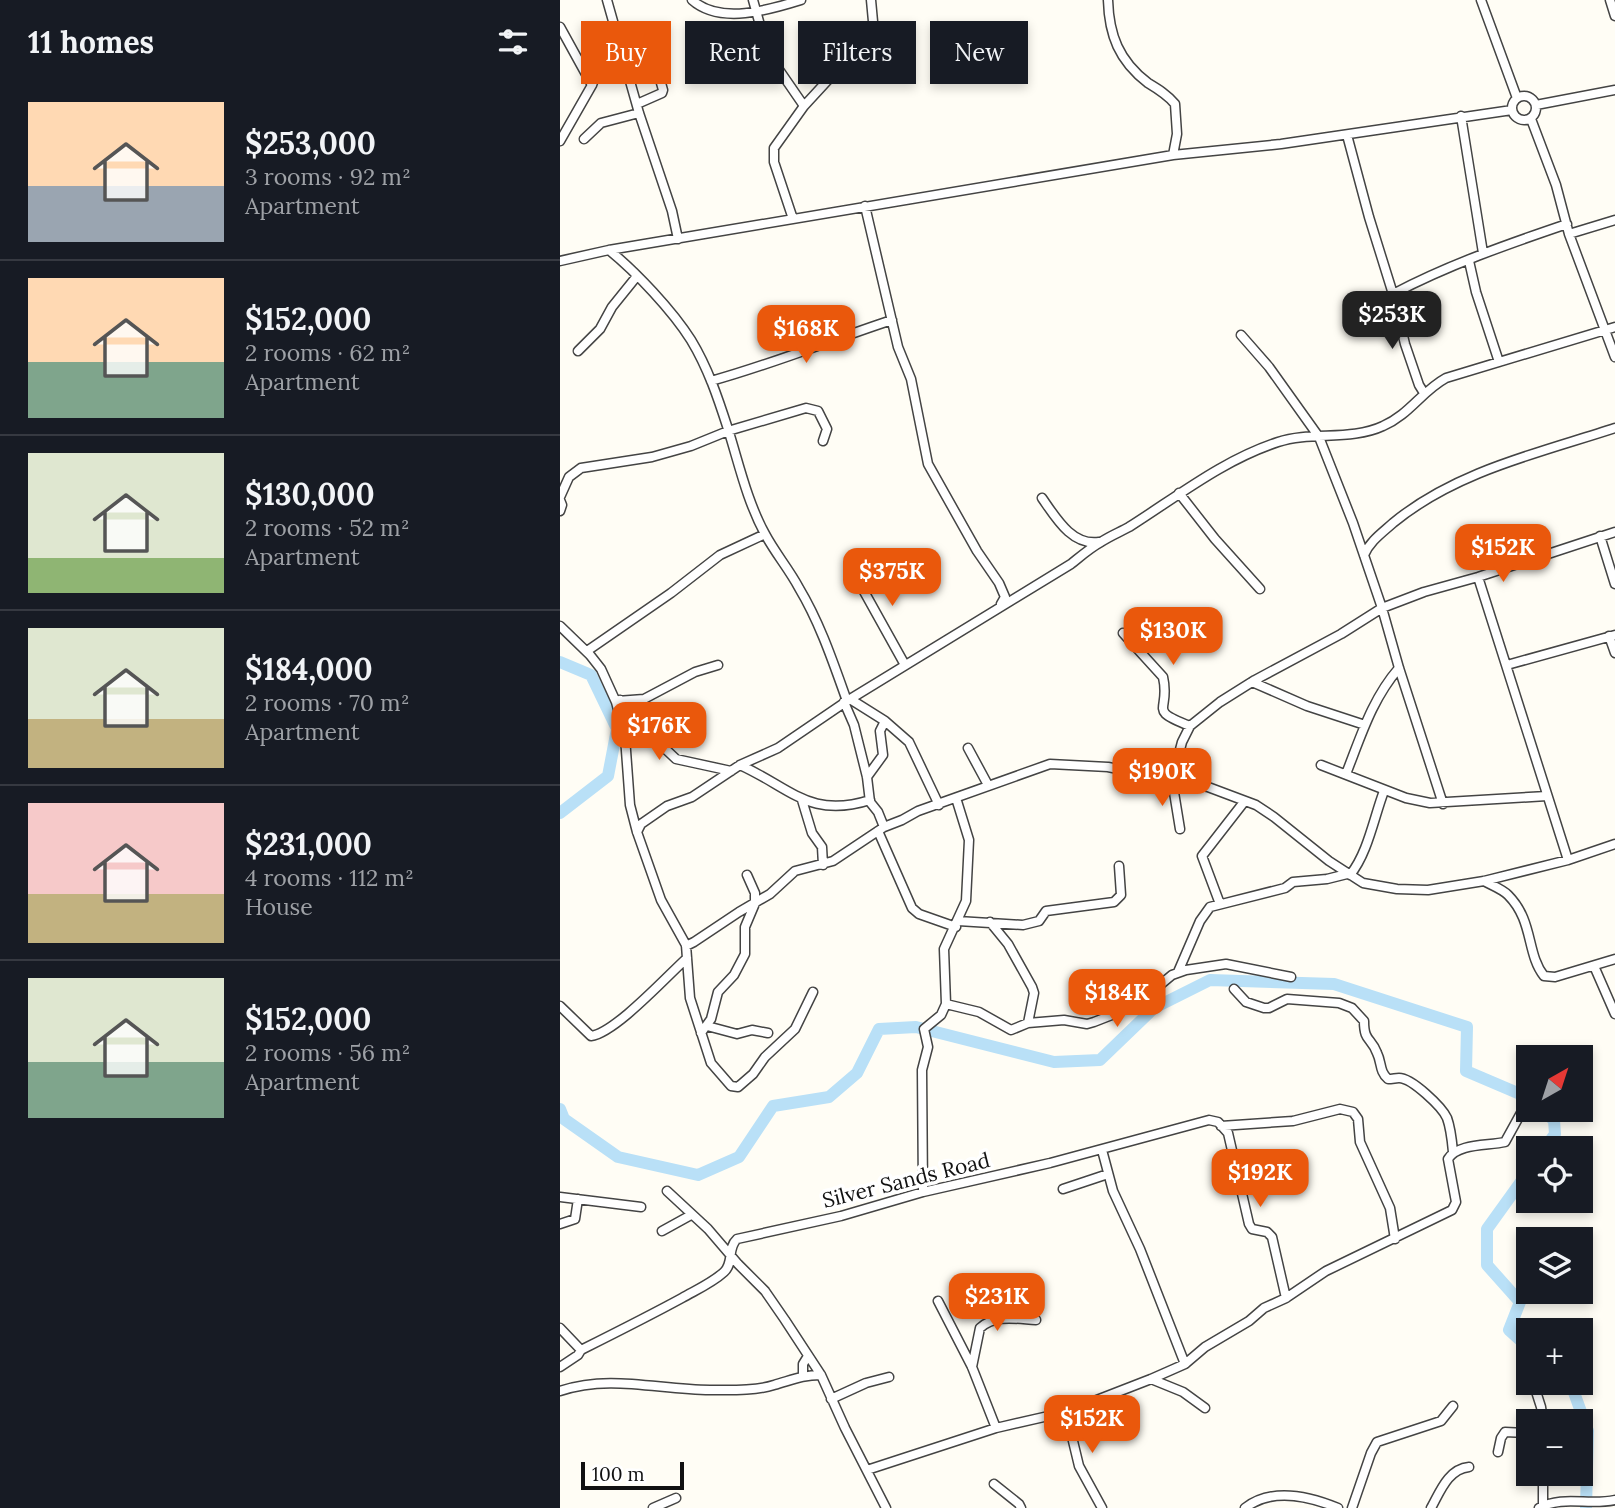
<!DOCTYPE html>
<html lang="en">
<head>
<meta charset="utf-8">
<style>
  :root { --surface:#171b24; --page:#242831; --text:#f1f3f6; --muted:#9ea1a6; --line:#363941; --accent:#ea580c }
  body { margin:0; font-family:Lora,serif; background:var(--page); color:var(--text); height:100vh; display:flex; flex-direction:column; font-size:26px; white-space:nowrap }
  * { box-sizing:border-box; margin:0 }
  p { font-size:23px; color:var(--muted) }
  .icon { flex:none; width:38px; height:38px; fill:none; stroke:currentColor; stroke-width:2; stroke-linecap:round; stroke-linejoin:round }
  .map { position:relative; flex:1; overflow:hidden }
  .panel { display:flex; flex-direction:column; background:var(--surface); width:560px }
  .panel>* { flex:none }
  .top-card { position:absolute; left:21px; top:21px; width:665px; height:63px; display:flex; gap:14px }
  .needle { width:46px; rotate:39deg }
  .buttons { position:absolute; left:956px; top:1045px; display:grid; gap:14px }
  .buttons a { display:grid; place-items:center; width:77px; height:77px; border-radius:0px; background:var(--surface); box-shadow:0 4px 10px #0003; font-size:35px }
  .scale { position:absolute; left:21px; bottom:18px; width:103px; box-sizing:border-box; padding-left:7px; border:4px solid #111; border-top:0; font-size:19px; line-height:24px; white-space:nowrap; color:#111; -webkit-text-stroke:5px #fff; paint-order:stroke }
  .price { position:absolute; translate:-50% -60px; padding:0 16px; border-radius:14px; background:var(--accent); color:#fff; font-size:23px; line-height:46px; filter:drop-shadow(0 2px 4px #0008) }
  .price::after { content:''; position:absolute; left:50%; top:42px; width:21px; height:16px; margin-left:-10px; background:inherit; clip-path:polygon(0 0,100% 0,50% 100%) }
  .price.active { background:#222; color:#fff }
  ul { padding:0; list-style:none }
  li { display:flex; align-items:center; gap:21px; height:175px; padding:0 28px }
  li+li { border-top:2px solid var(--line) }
  li span { display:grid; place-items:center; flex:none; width:196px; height:140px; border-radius:0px; color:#555 }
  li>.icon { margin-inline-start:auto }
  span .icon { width:84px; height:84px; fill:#fffc; stroke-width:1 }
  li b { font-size:30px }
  h2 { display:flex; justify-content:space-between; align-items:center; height:84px; padding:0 28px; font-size:30px }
  .pill { padding:0 24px; border-radius:0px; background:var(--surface); box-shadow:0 4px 10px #0003; font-size:24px; line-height:63px }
  .pill.active { background:var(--accent); color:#fff }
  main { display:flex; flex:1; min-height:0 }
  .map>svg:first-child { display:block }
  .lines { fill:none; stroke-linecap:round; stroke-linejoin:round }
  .river { stroke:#b9e0f7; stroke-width:12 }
  .minor-casing { stroke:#444; stroke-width:11 }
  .minor { stroke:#fff; stroke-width:8 }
  .labels { text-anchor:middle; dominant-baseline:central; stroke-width:7; stroke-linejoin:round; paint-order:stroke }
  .street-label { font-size:21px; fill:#111; stroke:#fff }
</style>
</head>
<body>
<main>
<section class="panel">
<h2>11 homes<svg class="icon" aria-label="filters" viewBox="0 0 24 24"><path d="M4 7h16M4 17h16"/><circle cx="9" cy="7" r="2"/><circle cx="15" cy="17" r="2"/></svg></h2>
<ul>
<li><span style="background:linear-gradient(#ffd9b3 60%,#9aa5b1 0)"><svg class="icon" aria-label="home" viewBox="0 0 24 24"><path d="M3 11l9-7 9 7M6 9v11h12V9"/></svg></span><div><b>$253,000</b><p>3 rooms · 92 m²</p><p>Apartment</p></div></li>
<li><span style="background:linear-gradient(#ffd9b3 60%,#7fa58c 0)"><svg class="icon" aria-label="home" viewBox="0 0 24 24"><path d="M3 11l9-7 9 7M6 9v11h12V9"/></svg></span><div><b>$152,000</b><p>2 rooms · 62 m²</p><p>Apartment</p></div></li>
<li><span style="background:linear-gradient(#dfe7d0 75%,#8fb573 0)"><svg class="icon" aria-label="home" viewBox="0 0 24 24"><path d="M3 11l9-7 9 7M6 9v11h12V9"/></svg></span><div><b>$130,000</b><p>2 rooms · 52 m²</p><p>Apartment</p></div></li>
<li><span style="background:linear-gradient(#dfe7d0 65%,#c2b280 0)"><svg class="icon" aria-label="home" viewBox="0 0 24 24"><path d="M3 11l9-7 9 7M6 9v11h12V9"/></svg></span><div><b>$184,000</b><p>2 rooms · 70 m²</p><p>Apartment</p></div></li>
<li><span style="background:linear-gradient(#f6c9c9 65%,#c2b280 0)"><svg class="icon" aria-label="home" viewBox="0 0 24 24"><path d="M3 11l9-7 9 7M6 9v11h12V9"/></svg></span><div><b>$231,000</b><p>4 rooms · 112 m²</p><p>House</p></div></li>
<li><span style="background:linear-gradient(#dfe7d0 60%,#7fa58c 0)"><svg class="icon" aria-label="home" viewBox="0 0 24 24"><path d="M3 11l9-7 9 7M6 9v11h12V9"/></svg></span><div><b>$152,000</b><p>2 rooms · 56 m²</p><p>Apartment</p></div></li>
</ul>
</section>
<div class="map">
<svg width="1055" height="1508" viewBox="0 0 1055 1508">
  <rect width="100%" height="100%" fill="#fffdf5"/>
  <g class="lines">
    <path class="river" d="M 0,662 L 31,675 L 57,729 L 48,776 L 0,813
      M 0,1109 L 4,1119 L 58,1157 L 138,1175 L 179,1157 L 213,1106 L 269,1097 L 297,1073 L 319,1029 L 356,1027 L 494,1062 L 540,1060 L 594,1008 L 650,980 L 774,984 L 907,1027 L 906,1071 L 960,1094 L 968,1099
      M 981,1110 L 994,1120 L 995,1134 L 985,1148
      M 968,1172 L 927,1229 L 927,1265 L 960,1302 L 949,1330 L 968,1347
      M 1008,1382 L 1012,1387 L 1028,1431 L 1026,1508"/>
    <defs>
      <path id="minor" d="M 47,0 L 79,113 L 112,211 L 118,239
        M 132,0 C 160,25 209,10 241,0
        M 193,0 L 205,43 L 213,61 L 244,106
        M 548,0 C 549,35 559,61 588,83 C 598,89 608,95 615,104 L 617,134 L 613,155
        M 921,0 L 957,98
        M 1050,0 L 1055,16
        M 0,27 L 32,85
        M952 108a12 12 0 1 1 24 0a12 12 0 1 1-24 0Z
        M 77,104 L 102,93 L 103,90 L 99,76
        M 976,105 L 1055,90
        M 901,116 L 923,253
        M 971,119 L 996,185 L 1009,234 L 1055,357
        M 787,135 L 809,217 L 833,294 L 845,344 L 859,385 L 864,393
        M 24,139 L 41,123 L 79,113
        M 0,141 L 32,85 L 54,25
        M 305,206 L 338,347 L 351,379 L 368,464 L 417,551 L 439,583 L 445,597 L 441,604
        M 233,219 L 214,162 L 214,148 L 244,106 L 279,68 L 315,43 L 311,0
        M 1009,234 L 1055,220
        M 49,250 C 76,272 112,310 131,340 C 148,368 158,398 168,429 C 179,464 187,501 205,534 C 215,553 229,569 239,588 C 260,623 273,662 287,701
        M 0,261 L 49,250 L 613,155 L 721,144 L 952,110
        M 909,261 L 916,292 L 939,362
        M 833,294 C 888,265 948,244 1007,224
        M 681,335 L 709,367 L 759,437 L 793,523 L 822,608 L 839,668 L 883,804
        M 18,351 L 40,329 L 52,307 L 77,276
        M 151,381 C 213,364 271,340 332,320
        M 619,493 L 655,539 L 700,589
        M 0,497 L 9,477 L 21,468 L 92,457 L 131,446 L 168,431 L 246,408 L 258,411 L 267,429 L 263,441
        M 482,498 C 496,518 512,546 539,542
        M 0,500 L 2,505 L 0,511
        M 1040,536 L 1055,584
        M 804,555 C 810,541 822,533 833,523 C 896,471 979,453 1055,428
        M 291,568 L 345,665
        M 918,577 L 1008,860
        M 0,626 L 30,655 L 41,669 L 56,702 L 65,737 L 70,805 L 77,832 L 101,900 L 126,945 L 130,998 L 151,1063 L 171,1086 L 178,1087 L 193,1074 L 205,1057 L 235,1029 L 253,992
        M 563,633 L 603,677 C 611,712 586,709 630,726
        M 1049,636 L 1055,653
        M 27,651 L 111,593 L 160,555 L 205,534
        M 947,665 L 1055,635
        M 692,682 L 747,706 L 805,725
        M 290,699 L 325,721 L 349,742 L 379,805
        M 60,700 L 81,726 L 116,759 L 171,771
        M 57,701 L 84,699 L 135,672 L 158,665
        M 284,702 L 294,725 L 307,777 L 310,802 L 318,812 L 324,827
        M 408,748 L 428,785
        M 180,765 C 231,788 250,819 310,800
        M 761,765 L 846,798 L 870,803 L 987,796
        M 786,774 C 801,736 812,699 839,668
        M 307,777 L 323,755 L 320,731 L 325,721
        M 242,800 L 252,833 L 262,847 L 263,865
        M 620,829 L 612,780 L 622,742 L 630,726 L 660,702 L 695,680 L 781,634 L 822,608 L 864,592 L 918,577 L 1055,532
        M 318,831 L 352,908 L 359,914 L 396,927
        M 77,832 L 81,824 L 107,806 L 132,797 L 180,765 L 218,748 L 287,701 L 511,564 C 521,556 530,548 541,542 C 550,536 560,532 569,527 C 618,496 663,460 718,442 C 751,431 791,441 823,426 C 849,415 862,391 886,378 L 1055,327
        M 187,875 L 195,893 L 195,902
        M 790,875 C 808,853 814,817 824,791
        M 924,881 C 931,885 942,889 948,895 C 974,921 966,953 984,976 L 995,977 L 1055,959
        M 660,904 L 642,856 L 684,802
        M 398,921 L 463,925 L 479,921 L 486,911 L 554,902 L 561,895 L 559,866
        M 430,922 L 448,944 L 472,987 L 474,993 L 468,1023
        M 126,946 L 134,942 L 179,912 L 210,894 L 235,871 L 273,861 L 324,827 L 342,820 L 358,811 L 490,764 L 548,767 L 648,787 L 696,805 L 714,817 L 769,861 L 803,883 L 837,889 L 868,890 L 924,881 L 1008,860 L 1055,844
        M 1034,966 L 1055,1014
        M 618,972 L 640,921 L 650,907 L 725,888 L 733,882 L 767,879 L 787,874
        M 674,989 L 686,1002 L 704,1008 L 709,1008 L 727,999 L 779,1003 L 792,1008 L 804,1021 C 804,1042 811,1037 817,1053 C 822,1063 819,1071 828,1079 C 832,1079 836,1078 839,1078 C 852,1078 882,1107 887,1118 C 891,1129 892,1141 893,1152
        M 386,1004 L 419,1012 L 451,1030 L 468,1023 L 504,1020 L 527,1024 L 534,1022 L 557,1013 L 588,995 L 612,975 L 626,970 L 666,964 L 731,977
        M 0,1006 L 31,1036 C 55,1033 107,976 127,958
        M 147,1026 L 177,1034 L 192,1030 L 208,1033
        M 141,1033 L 151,1019 L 158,992 L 174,975 L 185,954 L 185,927 L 196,901
        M 661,1126 L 733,1121 L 780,1109 L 793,1112 L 798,1119 L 800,1142 L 830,1208 L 835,1239
        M 542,1150 L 553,1191 L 580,1249 L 625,1364
        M 503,1189 L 548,1174
        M 107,1191 L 148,1229 L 178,1264 L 205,1291 L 225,1320 L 261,1375 L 285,1428 L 326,1508
        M 363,1192 L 362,1070 L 368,1047 L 364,1029 L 381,1015 L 386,1004 L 384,949 L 406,901 L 409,840 L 396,798
        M 0,1197 L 81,1207
        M 0,1224 L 15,1219 L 18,1199
        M 102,1231 L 131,1215
        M 378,1301 L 412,1367 L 436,1428
        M 0,1328 L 21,1350
        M 0,1367 L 18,1355 L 21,1350 C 55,1333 89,1316 122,1298 C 136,1290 152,1283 164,1272 C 174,1263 167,1248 177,1239 L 281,1216 L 363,1192 L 490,1163 L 649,1120 L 658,1122 L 668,1133 L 689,1224 L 692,1229 L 707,1232 L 712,1237 L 726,1298
        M 412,1367 L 420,1328 C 435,1314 457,1319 476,1320
        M 243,1376 L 243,1364 L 248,1356
        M 591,1379 L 623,1392 L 645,1408
        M 973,1382 L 981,1407 L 983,1421
        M 0,1391 C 50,1374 99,1390 150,1390 C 169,1390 196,1391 214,1385 C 232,1380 242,1375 261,1375
        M 271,1399 L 306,1383 L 329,1377
        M 506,1412 L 519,1466 L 542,1508
        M 938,1452 L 941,1438 L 945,1432 L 968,1433
        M 307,1470 L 436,1428 L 506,1412 L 591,1379 L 625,1364 L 645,1347 L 689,1321 L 704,1308 L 726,1298 L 766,1271 L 892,1210 L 896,1202 L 888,1159 C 898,1143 928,1146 945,1142 L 961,1113 L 968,1112 L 976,1116
        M 983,1474 L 983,1505
        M 434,1484 L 459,1504 L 461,1508
        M 93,1508 L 116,1498
        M 685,1508 C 712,1487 749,1496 778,1508
        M 792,1508 L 811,1453 L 817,1442 L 881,1421 L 893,1406
        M 871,1508 C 880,1492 888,1469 909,1467
        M 979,1508 C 1003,1495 1029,1506 1055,1500"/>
    </defs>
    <use href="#minor" class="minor-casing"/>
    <use href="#minor" class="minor"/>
  </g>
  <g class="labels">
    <g class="street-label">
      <text transform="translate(346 1180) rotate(-14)">Silver Sands Road</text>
    </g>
  </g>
</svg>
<div class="buttons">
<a><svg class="needle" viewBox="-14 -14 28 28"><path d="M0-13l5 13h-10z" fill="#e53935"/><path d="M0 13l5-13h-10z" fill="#9ea1a6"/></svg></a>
<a><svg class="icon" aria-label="locate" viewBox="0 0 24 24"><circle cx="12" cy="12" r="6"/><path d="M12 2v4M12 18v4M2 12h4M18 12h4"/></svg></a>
<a><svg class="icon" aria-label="layers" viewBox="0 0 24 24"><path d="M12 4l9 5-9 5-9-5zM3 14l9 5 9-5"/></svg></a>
<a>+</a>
<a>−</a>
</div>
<div class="scale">100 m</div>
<b class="price active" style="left:832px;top:351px">$253K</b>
<b class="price" style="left:246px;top:365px">$168K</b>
<b class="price" style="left:943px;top:584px">$152K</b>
<b class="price" style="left:332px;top:608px">$375K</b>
<b class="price" style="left:613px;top:667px">$130K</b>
<b class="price" style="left:99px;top:762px">$176K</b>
<b class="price" style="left:602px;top:808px">$190K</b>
<b class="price" style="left:557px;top:1029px">$184K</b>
<b class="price" style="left:700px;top:1209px">$192K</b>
<b class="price" style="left:437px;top:1333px">$231K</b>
<b class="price" style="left:532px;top:1455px">$152K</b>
<div class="top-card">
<a class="pill active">Buy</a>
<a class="pill">Rent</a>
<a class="pill">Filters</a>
<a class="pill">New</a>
</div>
</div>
</main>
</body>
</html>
